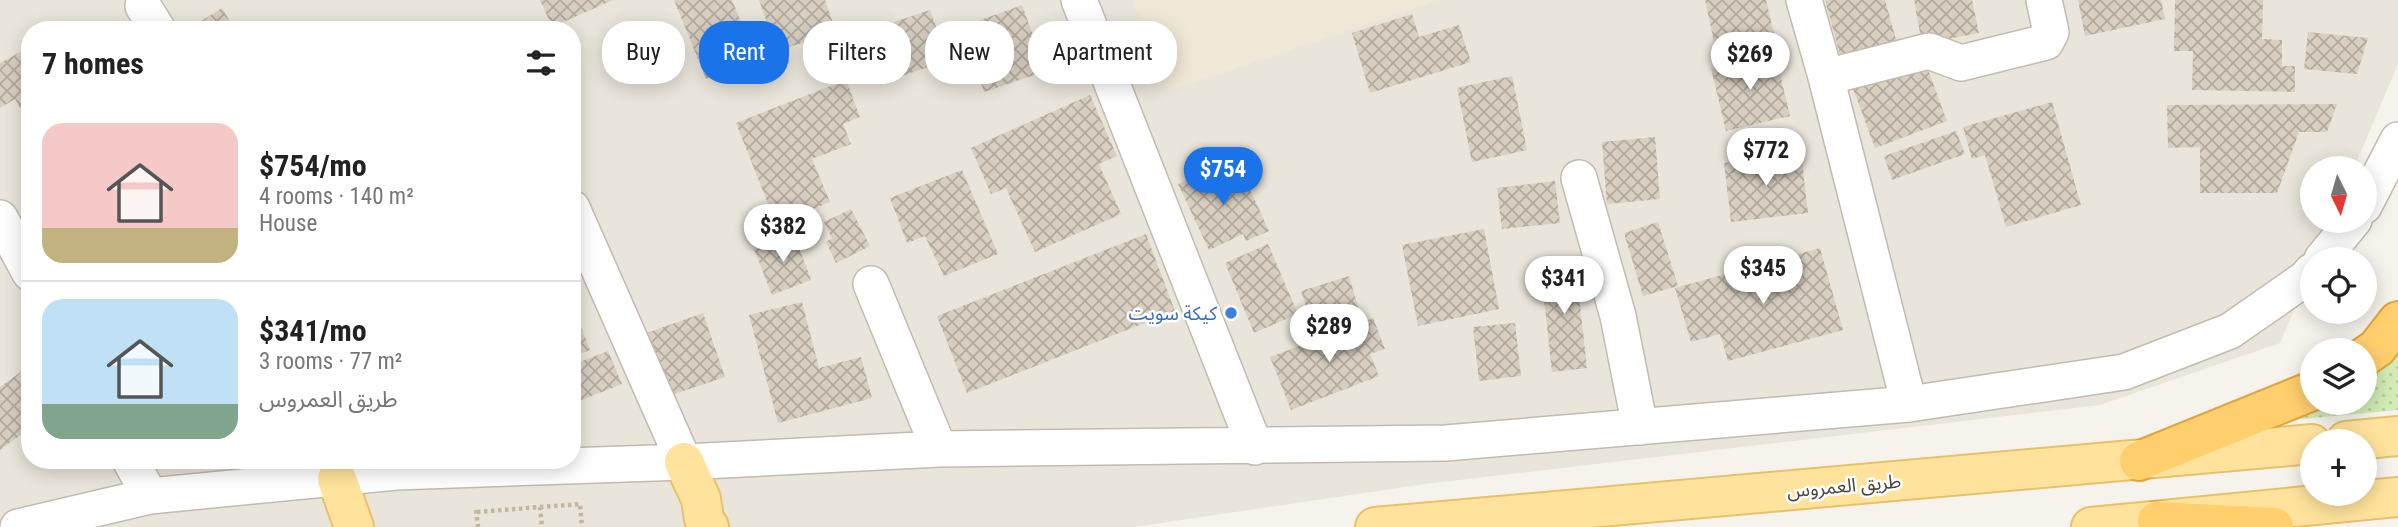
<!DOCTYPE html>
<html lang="en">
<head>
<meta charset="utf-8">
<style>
  :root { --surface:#fff; --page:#f6f6f6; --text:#222; --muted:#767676; --line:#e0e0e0; --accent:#1a73e8 }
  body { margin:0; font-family:"Roboto Condensed","Noto Sans Arabic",sans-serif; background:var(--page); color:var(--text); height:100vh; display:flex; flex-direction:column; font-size:26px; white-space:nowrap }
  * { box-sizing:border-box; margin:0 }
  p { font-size:23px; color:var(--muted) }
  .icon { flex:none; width:38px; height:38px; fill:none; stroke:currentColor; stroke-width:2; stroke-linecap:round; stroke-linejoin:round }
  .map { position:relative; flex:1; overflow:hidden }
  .details { position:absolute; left:21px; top:21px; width:560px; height:448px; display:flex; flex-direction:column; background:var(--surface); border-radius:28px; box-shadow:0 4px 18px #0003 }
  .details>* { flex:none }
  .banner { position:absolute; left:602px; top:21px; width:665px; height:63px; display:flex; gap:14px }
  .needle { width:46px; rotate:175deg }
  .controls { position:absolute; left:2300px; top:156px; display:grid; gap:14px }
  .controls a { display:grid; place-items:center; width:77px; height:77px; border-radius:50%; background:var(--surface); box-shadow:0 4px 18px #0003; font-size:35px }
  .price { position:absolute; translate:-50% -60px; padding:0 16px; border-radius:24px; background:#fff; color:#222; font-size:23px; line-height:46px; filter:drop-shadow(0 2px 4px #0008) }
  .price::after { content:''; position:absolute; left:50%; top:42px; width:21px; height:16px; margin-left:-10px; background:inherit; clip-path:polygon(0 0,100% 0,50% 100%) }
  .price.selected { background:var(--accent); color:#fff }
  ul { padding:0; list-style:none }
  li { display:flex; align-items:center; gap:21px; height:175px; padding:0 21px }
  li+li { border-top:2px solid var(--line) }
  li span { display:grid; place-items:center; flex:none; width:196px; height:140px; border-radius:21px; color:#555 }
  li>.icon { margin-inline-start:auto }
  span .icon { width:84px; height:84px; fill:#fffc; stroke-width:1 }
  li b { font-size:30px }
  h2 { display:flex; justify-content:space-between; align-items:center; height:84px; padding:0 21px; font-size:30px }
  .tag { padding:0 24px; border-radius:28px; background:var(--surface); box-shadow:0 4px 18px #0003; font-size:24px; line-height:63px }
  .tag.selected { background:var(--accent); color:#fff }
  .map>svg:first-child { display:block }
  .residential { fill:#eae5da; fill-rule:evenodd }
  .education { fill:#efe8d6 }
  .grass { fill:url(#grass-dots) }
  .building { fill:url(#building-cross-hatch) }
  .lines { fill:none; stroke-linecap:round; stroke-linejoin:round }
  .minor-casing { stroke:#c2bbae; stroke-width:38 }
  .major-casing { stroke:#e6c16a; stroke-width:42 }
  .highway-casing { stroke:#e0a43c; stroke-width:42 }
  .path { stroke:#c4b79f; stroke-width:4.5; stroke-dasharray:3.5 3.5; stroke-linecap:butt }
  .minor { stroke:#fff; stroke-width:35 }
  .major { stroke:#ffe39c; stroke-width:38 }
  .highway { stroke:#ffcf6e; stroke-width:38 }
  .shop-dot { fill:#3f7fe0; stroke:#fff; stroke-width:2.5 }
  .labels { text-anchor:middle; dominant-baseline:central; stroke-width:5; stroke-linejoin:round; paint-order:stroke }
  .shop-label { font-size:19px; fill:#366cbe; stroke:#fff; text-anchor:end }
  .street-label { font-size:19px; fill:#4b4439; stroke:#fff }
</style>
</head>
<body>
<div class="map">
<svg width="2398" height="527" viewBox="0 0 2398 527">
  <defs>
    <pattern id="grass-dots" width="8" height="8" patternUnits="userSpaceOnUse" patternTransform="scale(1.75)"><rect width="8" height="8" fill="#d2eab5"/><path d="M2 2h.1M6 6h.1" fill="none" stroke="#b6ca9c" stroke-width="1.8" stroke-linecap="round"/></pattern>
    <pattern id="building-cross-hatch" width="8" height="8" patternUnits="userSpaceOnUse" patternTransform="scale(1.75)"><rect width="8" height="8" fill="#d8cfc1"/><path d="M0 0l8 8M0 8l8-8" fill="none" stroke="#b1aa9e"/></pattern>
  </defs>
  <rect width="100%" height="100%" fill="#f6f3ec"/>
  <path class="residential" d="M 0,0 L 2398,0 L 2398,64 L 2354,168 L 2312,168 L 2312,220 L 2332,221 L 2280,343 L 2100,405 L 1425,484 L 1134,527 L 0,527 ZM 30,30 L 572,30 L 572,460 L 30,460 Z"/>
  <path class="education" d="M 1132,0 L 1439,0 L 1168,91 Z"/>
  <path class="grass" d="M 2398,352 L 2398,410 L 2292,420 L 2324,403 L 2364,402 L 2364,380 L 2387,367 Z"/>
  <path class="building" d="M 540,0 L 613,0 L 552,27 Z
    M 674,0 L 732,0 L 756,59 L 706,79 Z
    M 759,0 L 825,0 L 836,32 L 777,51 Z
    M 1705,0 L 1766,0 L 1775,38 L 1716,51 Z
    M 1825,0 L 1885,0 L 1897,43 L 1841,58 Z
    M 1914,0 L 1972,0 L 1979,33 L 1922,44 Z
    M 2078,0 L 2161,0 L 2165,19 L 2085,36 Z
    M 2175,0 L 2263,0 L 2262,39 L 2282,40 L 2282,66 L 2295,66 L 2295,92 L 2192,90 L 2193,51 L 2174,51 Z
    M 1022,5 L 1046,71 L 984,92 L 961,27 Z
    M 222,8 L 235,30 L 187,30 Z
    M 930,10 L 948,60 L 882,83 L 864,32 Z
    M 1412,14 L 1419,37 L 1459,25 L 1471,62 L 1370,93 L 1352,33 Z
    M 2308,32 L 2368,38 L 2357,74 L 2304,69 Z
    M 30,47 L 30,114 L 25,117 L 15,99 L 0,108 L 0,63 Z
    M 1775,53 L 1790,116 L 1726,131 L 1711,68 Z
    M 1924,59 L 1947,121 L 1875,148 L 1852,86 Z
    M 1512,76 L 1527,150 L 1472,162 L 1457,88 Z
    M 846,80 L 860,117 L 843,124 L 851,144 L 812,159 L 830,202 L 776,224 L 736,123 Z
    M 1090,95 L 1117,156 L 1099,164 L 1121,214 L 1035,252 L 1006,188 L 991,194 L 971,148 Z
    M 2052,102 L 2081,205 L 2006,227 L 1985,155 L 1972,159 L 1963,127 Z
    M 2337,104 L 2327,132 L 2299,132 L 2277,193 L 2200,193 L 2200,147 L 2168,148 L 2167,105 Z
    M 1956,131 L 1965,154 L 1892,180 L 1884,156 Z
    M 1655,137 L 1660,199 L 1607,204 L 1602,142 Z
    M 1801,153 L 1808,213 L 1731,222 L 1724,163 Z
    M 1220,165 L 1225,177 L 1241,170 L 1269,231 L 1246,241 L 1243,234 L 1209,250 L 1178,184 Z
    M 962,170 L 998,254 L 944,276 L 925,236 L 907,243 L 890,198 Z
    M 1555,181 L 1560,223 L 1502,229 L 1497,188 Z
    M 851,209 L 870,246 L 836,263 L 826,242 L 832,238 L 824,222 Z
    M 1658,222 L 1678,286 L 1643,296 L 1624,233 Z
    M 1484,229 L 1499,309 L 1418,326 L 1402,245 Z
    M 794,234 L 811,280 L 772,295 L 754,249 Z
    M 1146,234 L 1175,311 L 967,393 L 937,316 Z
    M 1268,244 L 1298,314 L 1254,333 L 1225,263 Z
    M 1820,248 L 1843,330 L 1728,361 L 1720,334 L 1691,342 L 1675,288 Z
    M 1575,259 L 1587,368 L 1552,372 L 1540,263 Z
    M 1349,276 L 1361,317 L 1314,331 L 1301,291 Z
    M 802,302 L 819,368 L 861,357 L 872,398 L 778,423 L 749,315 Z
    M 572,305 L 590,350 L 572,357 Z
    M 703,313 L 725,377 L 660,399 L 638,336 Z
    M 1373,318 L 1385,349 L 1370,354 L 1379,376 L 1291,410 L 1270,357 Z
    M 1515,323 L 1521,376 L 1479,381 L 1473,327 Z
    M 608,351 L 622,384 L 579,401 L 572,384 L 572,365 Z
    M 29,366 L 30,428 L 0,450 L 0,387 Z"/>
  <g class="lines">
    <defs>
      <path id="minor" d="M 1079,0 L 1255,447
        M 1804,0 L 1826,77 L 1909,404
        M 143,6 L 158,30
        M 1826,77 L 1929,51 L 1961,63 L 2046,42 L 2051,32 L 2044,0
        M 1579,178 L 1618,316 L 1640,427
        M 2364,206 L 2398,140
        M 572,208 L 684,462
        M 0,218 L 30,273
        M 2322,259 L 2354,220
        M 871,284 L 939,449
        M 130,460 L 150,496
        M 18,527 L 150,496 L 396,472 L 684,462 L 939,449 L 1446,443 L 1909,404 L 2124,372 L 2230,331 L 2306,278 L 2312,271"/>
      <path id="major" d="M 2346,441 L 2398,436
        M 684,462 L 701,499 L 704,519 L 709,527
        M 337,479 L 354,527
        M 1375,527 L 2312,444
        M 2091,527 L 2398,497"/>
      <path id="highway" d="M 2364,357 L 2377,348 L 2398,321
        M 2139,461 L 2312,391
        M 2157,521 L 2274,527"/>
    </defs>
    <use href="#minor" class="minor-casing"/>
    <use href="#major" class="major-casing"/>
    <use href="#highway" class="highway-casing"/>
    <path class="path" d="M 540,507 L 580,504 L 582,527
      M 476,510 L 478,527
      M 477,512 L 540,507 L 542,527"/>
    <use href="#minor" class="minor"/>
    <use href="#major" class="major"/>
    <use href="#highway" class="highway"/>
  </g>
  <circle class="shop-dot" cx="1231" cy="313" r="7"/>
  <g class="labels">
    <g class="shop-label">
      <text x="1217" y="313">كيكة سويت</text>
    </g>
    <g class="street-label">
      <text transform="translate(1844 486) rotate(-5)">طريق العمروس</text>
    </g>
  </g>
</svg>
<div class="controls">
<a><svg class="needle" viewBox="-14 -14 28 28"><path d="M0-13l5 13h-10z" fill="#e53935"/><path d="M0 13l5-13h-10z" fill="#767676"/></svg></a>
<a><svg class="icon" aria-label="locate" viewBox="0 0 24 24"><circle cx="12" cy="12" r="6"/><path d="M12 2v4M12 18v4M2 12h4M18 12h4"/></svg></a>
<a><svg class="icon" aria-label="layers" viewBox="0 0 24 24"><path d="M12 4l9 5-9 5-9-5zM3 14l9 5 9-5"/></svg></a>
<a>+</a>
</div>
<b class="price" style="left:1750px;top:92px">$269</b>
<b class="price" style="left:1766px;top:188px">$772</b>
<b class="price selected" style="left:1223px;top:207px">$754</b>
<b class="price" style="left:783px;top:264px">$382</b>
<b class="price" style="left:1763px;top:306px">$345</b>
<b class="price" style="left:1564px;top:316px">$341</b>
<b class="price" style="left:1329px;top:364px">$289</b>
<div class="banner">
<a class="tag">Buy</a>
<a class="tag selected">Rent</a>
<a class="tag">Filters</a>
<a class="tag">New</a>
<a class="tag">Apartment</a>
</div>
<section class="details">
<h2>7 homes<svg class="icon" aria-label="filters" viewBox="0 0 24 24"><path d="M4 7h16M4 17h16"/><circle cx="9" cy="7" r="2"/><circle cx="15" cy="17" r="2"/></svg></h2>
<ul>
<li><span style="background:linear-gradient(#f6c9c9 75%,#c2b280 0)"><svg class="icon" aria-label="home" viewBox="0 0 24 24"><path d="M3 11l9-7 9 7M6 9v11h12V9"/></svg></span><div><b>$754/mo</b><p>4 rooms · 140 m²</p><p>House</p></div></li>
<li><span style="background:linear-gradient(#bfe0f5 75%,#7fa58c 0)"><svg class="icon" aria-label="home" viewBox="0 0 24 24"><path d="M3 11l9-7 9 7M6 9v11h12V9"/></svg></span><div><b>$341/mo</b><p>3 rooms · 77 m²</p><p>طريق العمروس</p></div></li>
</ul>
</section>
</div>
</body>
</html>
